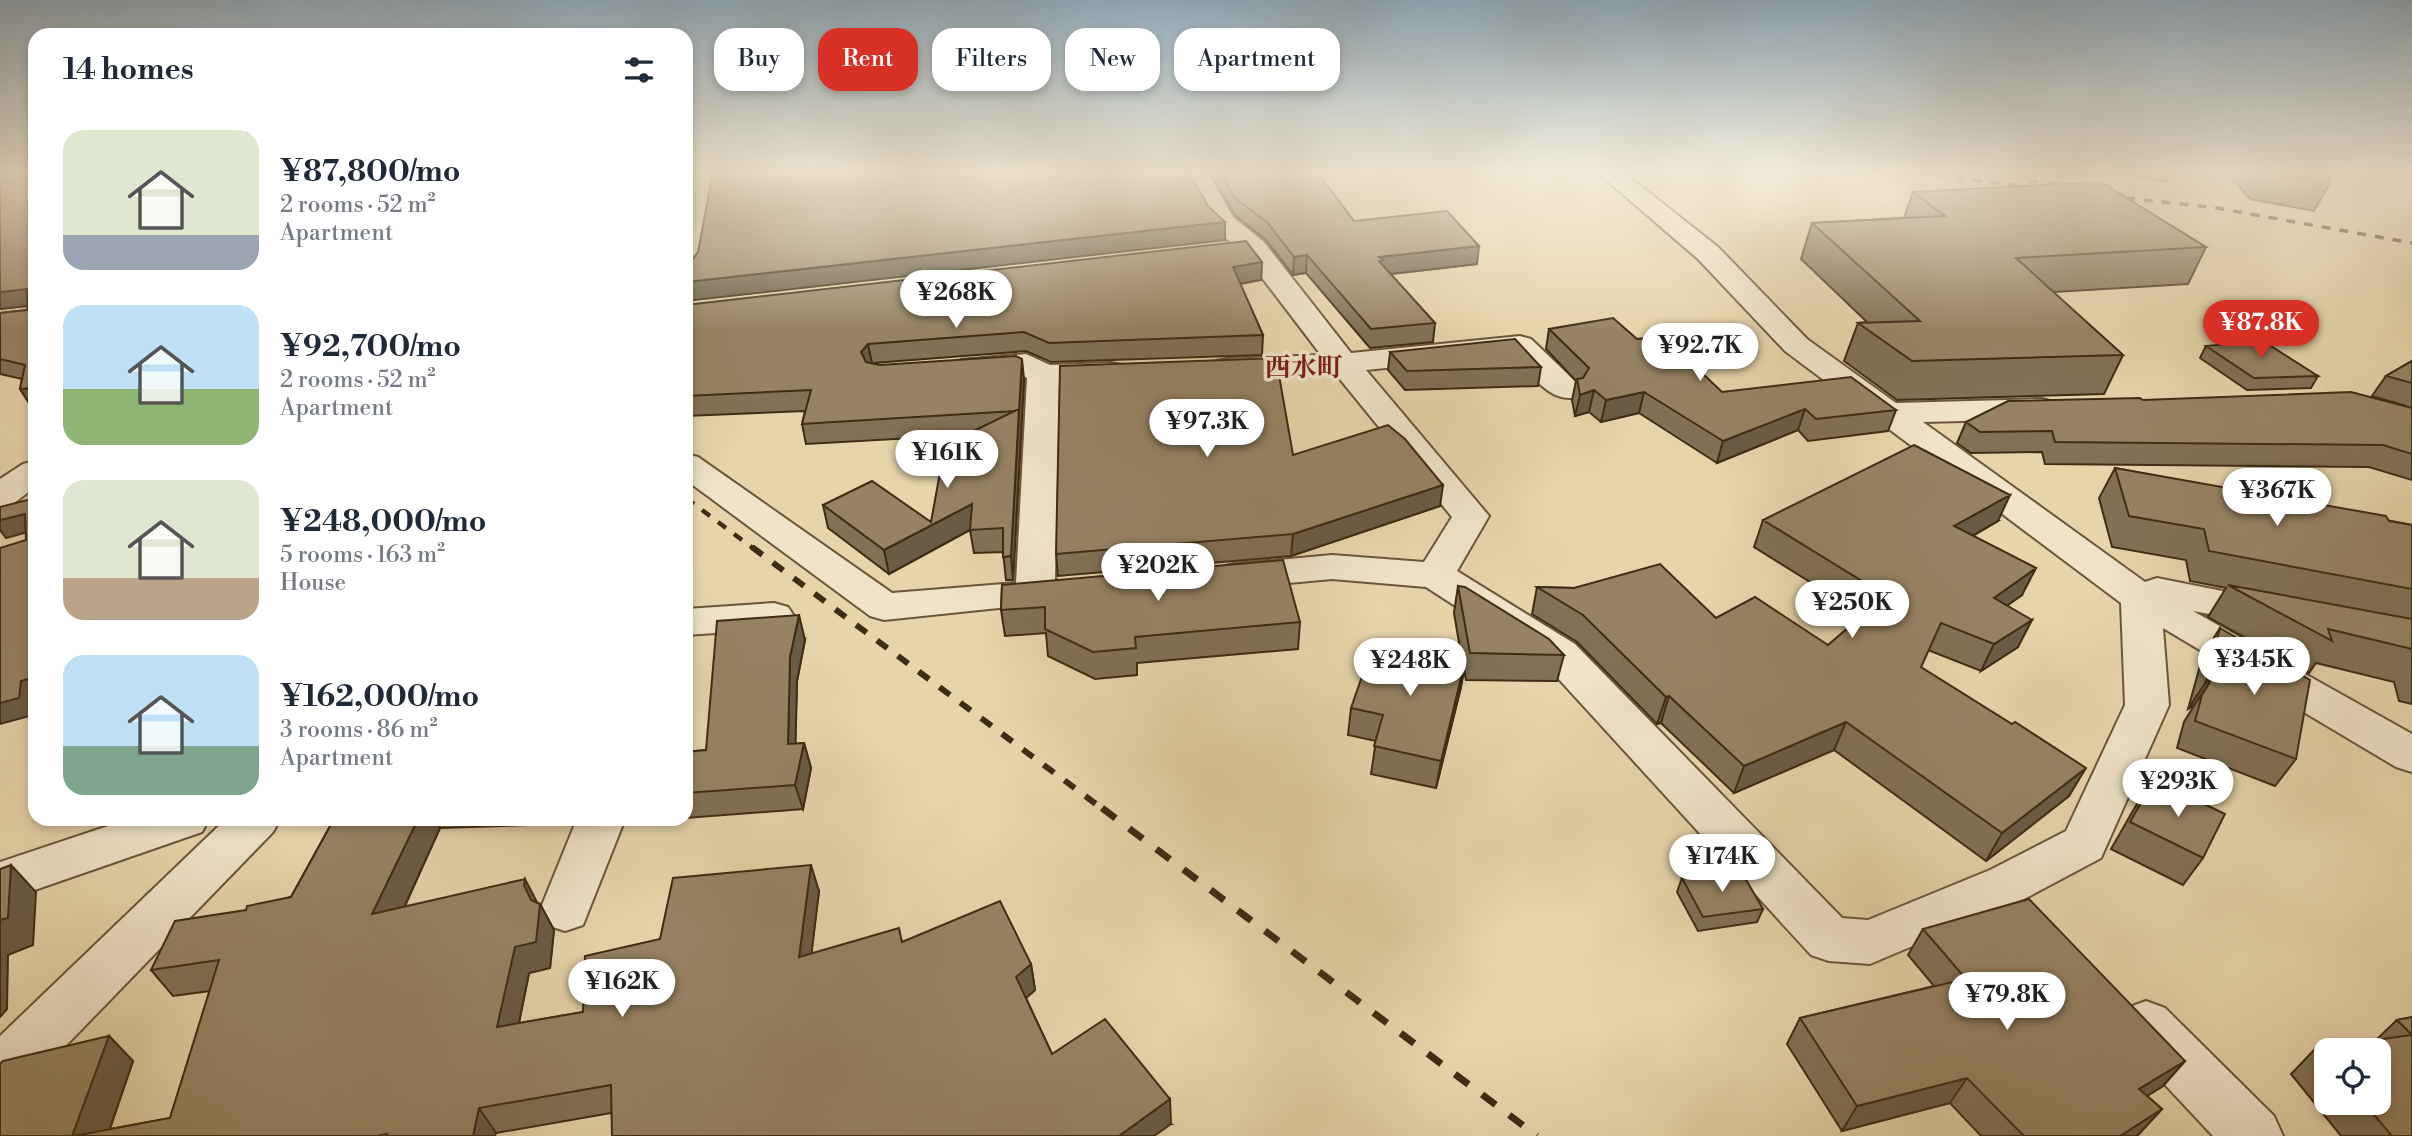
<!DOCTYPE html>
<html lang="en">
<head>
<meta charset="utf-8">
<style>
  :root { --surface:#fff; --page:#f6f6f7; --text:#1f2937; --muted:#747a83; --accent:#d93025 }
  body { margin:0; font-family:"Libre Bodoni","Noto Serif JP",serif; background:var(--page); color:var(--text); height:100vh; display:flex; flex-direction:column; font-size:26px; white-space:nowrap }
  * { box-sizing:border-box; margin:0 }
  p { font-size:23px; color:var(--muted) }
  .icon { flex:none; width:38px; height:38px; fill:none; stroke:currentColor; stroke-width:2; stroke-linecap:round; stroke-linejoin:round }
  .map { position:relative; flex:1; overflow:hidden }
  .sheet { position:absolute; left:28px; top:28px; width:665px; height:798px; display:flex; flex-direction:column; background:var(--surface); border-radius:21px; box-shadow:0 4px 10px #0003 }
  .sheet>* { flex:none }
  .hud { position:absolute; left:714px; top:28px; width:665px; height:63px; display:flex; gap:14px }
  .tools { position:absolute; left:2314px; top:1038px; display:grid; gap:14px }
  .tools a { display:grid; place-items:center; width:77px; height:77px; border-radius:14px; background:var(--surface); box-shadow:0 4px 10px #0003; font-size:35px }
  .price { position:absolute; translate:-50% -60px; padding:0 16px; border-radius:24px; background:#fff; color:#222; font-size:23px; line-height:46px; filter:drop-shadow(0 2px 4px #0008) }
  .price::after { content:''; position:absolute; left:50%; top:42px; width:21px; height:16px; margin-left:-10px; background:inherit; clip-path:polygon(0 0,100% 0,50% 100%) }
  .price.on { background:var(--accent); color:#fff }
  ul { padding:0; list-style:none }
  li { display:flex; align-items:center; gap:21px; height:175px; padding:0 35px }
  li span { display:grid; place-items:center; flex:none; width:196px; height:140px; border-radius:21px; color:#555 }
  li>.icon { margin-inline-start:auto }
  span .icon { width:84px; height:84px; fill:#fffc; stroke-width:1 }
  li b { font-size:30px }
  h2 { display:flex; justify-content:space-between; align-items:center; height:84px; padding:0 35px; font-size:30px }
  .chip { padding:0 24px; border-radius:21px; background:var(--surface); box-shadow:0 4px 10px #0003; font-size:24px; line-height:63px }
  .chip.on { background:var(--accent); color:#fff }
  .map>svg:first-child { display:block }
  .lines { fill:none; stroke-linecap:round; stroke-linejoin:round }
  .street-casing { stroke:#69563a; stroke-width:4 }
  .street { fill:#efe3c8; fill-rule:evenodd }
  .rail-far3 { stroke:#3f2c14; stroke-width:3.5; stroke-dasharray:9 9; stroke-linecap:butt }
  .rail-far2 { stroke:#3f2c14; stroke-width:4.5; stroke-dasharray:10 10; stroke-linecap:butt }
  .rail-far1 { stroke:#3f2c14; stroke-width:6; stroke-dasharray:13 13; stroke-linecap:butt }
  .rail { stroke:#3f2c14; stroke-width:7; stroke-dasharray:17 17; stroke-linecap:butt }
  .wall { fill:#817155; stroke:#3f2c14; stroke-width:2; fill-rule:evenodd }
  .shaded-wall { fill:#695c45; stroke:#3f2c14; stroke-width:2 }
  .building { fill:#968363; stroke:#3f2c14; stroke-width:2 }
  .labels { text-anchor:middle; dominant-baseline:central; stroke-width:7; stroke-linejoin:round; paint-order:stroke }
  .quarter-label { font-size:26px; font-weight:bold; fill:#7a1f14; stroke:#efe3c8 }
</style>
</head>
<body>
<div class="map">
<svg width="2412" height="1136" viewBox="0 0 2412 1136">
  <rect width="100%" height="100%" fill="#e6d4ab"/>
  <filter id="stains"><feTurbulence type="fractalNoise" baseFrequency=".00286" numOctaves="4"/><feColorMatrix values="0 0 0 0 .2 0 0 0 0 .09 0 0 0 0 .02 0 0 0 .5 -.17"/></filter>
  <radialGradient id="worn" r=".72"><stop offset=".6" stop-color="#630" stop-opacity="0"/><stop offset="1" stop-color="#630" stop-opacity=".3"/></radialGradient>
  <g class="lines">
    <defs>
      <path id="street" d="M 694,172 L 718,172 L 700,270 L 696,276 L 686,278 L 686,208 Z
        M 1183,172 L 1207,172 L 1233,217 L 1264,242 L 1351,353 L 1520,336 L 1531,339 L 1577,383 L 1582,390 L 1577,397 C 1549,404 1531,373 1513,355 L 1366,370 L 1489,516 L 1457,571 L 1575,644 L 1842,918 L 1868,920 L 1990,870 L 2066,831 L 2125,705 L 2121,603 L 1785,351 L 1698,259 L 1597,172 L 1623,172 L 1718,247 L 1807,339 L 1896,403 L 2042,399 L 2054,402 L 2058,409 L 2054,416 L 2042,419 L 1923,422 L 2145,582 L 2157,578 L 2283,603 L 2289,612 L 2283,621 L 2269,625 L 2193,611 L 2412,734 L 2412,772 L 2396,767 L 2163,628 L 2169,705 L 2101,858 L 2026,898 L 1870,964 L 1829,961 L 1811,955 L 1545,664 L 1426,587 L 1332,579 L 1234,588 L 1220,585 L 1215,576 L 1220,567 L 1234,564 L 1332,555 L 1424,562 L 1452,517 L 1335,373 L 1227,377 L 1216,375 L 1211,368 L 1216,361 L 1227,359 L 1321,355 L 1244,254 L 1214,228 Z
        M 1026,354 L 1050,365 L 1111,363 L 1122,365 L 1127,372 L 1122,379 L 1059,384 L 1055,580 L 1067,583 L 1073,592 L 1067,601 L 884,620 L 870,616 L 686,480 L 686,454 L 698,457 L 892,593 L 1016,583 L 1027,378 C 1010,366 981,379 961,374 L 956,367 L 961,360 Z
        M 35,461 L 35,487 L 13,504 L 0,507 L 0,479 L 23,464 Z
        M 774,603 L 788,607 L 794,616 L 788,625 L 774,629 L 686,635 L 686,609 Z
        M 129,819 L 209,819 L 202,832 L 0,902 L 0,862 Z
        M 226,819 L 280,819 L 273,832 L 20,1093 L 0,1100 L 0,1036 Z
        M 577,819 L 625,819 L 583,925 L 565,931 L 547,925 L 540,910 Z
        M 2146,1001 L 2165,1008 L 2274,1116 L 2283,1136 L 2213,1136 L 2127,1044 L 2118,1026 L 2127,1008 Z"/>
    </defs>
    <use href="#street" class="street-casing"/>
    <use href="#street" class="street"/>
    <path class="rail-far3" d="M 1901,172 L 2038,188
      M 2029,181 L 2078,186
      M 2108,196 L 2217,208 L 2412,243"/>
    <path class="rail-far2" d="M 686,498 L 754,549"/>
    <path class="rail-far1" d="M 752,547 L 1104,810"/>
    <path class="rail" d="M 1102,808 L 1537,1136"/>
  </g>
  <path class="wall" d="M 35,172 L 35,406 L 31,406 L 20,389 L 22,379 L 0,374 L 0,313 L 27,310 L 27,306 L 0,309 L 0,174 Z
    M 1210,172 L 1317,172 L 1354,221 L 1477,264 L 1390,274 L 1435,323 L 1433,342 L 1370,348 L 1306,273 L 1293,275 L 1266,240 L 1235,215 Z
    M 2226,172 L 2329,172 L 2330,183 L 2314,211 L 2250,199 Z
    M 2121,173 L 2121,172 L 2171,172 L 2166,182 Z
    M 1913,192 L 2206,247 L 2188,284 L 2053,292 L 2123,355 L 2104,394 L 1897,400 L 1844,361 L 1858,323 L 1867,322 L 1801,259 L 1812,223 L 1904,218 Z
    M 1262,262 L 1261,280 L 1240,284 L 1263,335 L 1262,355 L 1051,362 L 1026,351 L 874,363 L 1024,379 L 1013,580 L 1006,580 L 1003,552 L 974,553 L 970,530 L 889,574 L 828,528 L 823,505 L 931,522 L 967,435 L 806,444 L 802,424 L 805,411 L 686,416 L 686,305 Z
    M 1549,329 L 1637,339 L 1722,392 L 1896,410 L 1888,431 L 1808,441 L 1798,430 L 1717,463 L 1639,413 L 1601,422 L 1589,412 L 1575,416 L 1572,400 L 1576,381 L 1546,349 Z
    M 2206,346 L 2318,376 L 2311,388 L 2247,390 L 2200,358 Z
    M 1390,352 L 1541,367 L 1538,386 L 1405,390 L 1388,370 Z
    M 2412,361 L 2412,480 L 2369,467 L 2045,464 L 2042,452 L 1971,453 L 1957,443 L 1966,422 L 2143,400 L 2406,406 L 2372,396 L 2386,376 Z
    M 1293,455 L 1440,506 L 1291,556 L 1058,576 L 1056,554 Z
    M 2115,468 L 2412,525 L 2412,704 L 2399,701 L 2394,682 L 2316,663 L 2309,673 L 2208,617 L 2226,588 L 2190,581 L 2186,560 L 2112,547 L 2099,498 Z
    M 1763,520 L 1998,521 L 1973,536 L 2022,595 L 2007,605 L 2018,647 L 1981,671 L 1928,650 L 1921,667 L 2069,796 L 1986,861 L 1834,750 L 1734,793 L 1661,723 L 1657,724 L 1577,642 L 1532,614 L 1537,587 L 1574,588 L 1716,618 L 1828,645 L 1863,615 L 1754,547 Z
    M 1002,585 L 1300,622 L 1298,649 L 1137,663 L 1137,675 L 1095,679 L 1048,656 L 1046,633 L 1005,636 L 1001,610 Z
    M 1458,586 L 1564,655 L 1557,681 L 1466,680 L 1464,669 L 1461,687 L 1436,788 L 1371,774 L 1376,741 L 1348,735 L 1351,708 L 1462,660 L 1454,613 Z
    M 2220,628 L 2296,759 L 2275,786 L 2177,748 L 2184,722 L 2195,704 L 2188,709 L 2203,655 Z
    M 805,640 L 797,681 L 795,744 L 804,743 L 811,768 L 803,809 L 686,818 L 686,752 L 706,750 Z
    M 2154,780 L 2203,858 L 2183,885 L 2111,849 L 2135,807 Z
    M 334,819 L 564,819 L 561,824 L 440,828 L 405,906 L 537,903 L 540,904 L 554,930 L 550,968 L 529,973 L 519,1023 L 583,1012 L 660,939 L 819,891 L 811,954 L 902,942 L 1031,964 L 1035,990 L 1026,998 L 1052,1054 L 1171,1124 L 611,1113 L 496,1133 L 0,1136 L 109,1036 L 133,1061 L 110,1129 L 170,1118 L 210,991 L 173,996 L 151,970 L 246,910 L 291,897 Z
    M 1682,878 L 1763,909 L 1757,922 L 1698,931 L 1677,892 Z
    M 1923,929 L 2185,1061 L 2163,1086 L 2147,1096 L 2162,1109 L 2137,1136 L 1981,1136 L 1950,1103 L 1842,1131 L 1787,1044 L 1800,1018 L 1934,986 L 1908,955 Z
    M 2412,1017 L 2412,1136 L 2341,1136 L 2291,1074 L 2316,1048 L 2376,1040 L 2397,1020 ZM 2326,1050 L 2378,1102 L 2326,1102 Z"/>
  <path class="shaded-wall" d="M 686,172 L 691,172 L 686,196 Z
    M 1225,222 L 1225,240 L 686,301 L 686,282 Z
    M 1479,246 L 1477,264 L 1382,275 L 1381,279 L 1379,257 Z
    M 1307,255 L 1306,273 L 1293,275 L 1294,257 Z
    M 1262,262 L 1261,280 L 1232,285 L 1233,267 Z
    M 27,289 L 35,305 L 0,309 L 0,292 Z
    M 868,344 L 872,363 L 865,371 L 861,352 Z
    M 1022,359 L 1024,379 L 1013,580 L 1011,556 Z
    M 35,388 L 35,406 L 31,406 L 20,389 Z
    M 1594,390 L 1589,412 L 1575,416 L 1580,395 Z
    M 1644,392 L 1639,413 L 1601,422 L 1606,400 Z
    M 1805,409 L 1798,430 L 1717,463 L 1723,441 Z
    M 1443,485 L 1440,506 L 1291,556 L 1293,534 Z
    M 2010,495 L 1998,521 L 1943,552 L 1954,526 Z
    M 972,504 L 975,527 L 889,574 L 884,550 Z
    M 25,514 L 35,530 L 6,538 L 0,530 L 0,520 Z
    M 2036,568 L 2022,595 L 1980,625 L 1994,598 Z
    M 799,615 L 805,640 L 797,681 L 795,769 L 788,744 L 790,657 Z
    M 2032,620 L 2018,647 L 1981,671 L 1994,644 Z
    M 1465,661 L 1461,687 L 1436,788 L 1441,761 Z
    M 35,677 L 35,697 L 34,698 L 33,715 L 0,724 L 0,703 L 21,681 Z
    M 2213,677 L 2195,704 L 2188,709 L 2206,682 Z
    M 1669,696 L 1661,723 L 1657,724 L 1666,697 Z
    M 1846,722 L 1834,750 L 1734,793 L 1744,766 Z
    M 804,743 L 811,768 L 803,809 L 795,785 Z
    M 2086,768 L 2069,796 L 1986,861 L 2002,833 Z
    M 418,819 L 435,819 L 440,828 L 389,940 L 372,914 Z
    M 11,865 L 36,892 L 33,945 L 8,955 L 7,1009 L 0,1017 L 0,920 Z
    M 811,865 L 819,891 L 808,983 L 799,957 Z
    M 525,879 L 539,906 L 540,904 L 554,930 L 550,968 L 529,973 L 513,1052 L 497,1027 Z
    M 1031,964 L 1035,990 L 1020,1003 L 1016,977 Z
    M 109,1036 L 133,1061 L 107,1136 L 72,1136 Z
    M 2185,1061 L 2163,1086 L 2118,1114 L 2139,1089 Z
    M 1967,1078 L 1950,1103 L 1842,1131 L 1857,1106 Z
    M 1170,1099 L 1171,1124 L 1154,1136 L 1119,1136 Z
    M 479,1108 L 496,1133 L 495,1136 L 473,1136 Z
    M 2162,1109 L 2137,1136 L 2120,1136 Z"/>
  <path class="building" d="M 27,172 L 35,172 L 35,388 L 20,389 L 25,365 L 0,359 L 0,313 L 27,310 L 27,289 L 0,292 L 0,174 Z
    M 713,172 L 1189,172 L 1208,206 L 1225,222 L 686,282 L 686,261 L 692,260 L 698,252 Z
    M 1220,172 L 1317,172 L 1354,221 L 1447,211 L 1479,246 L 1379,257 L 1383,260 L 1379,261 L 1435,323 L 1371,329 L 1307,255 L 1294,257 L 1267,222 L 1235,198 Z
    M 2265,172 L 2329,172 L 2330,183 Z
    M 2101,182 L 2206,247 L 2016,258 L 2123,355 L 1912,361 L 1858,323 L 1920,321 L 1812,223 L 1945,216 L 1913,192 Z
    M 1246,241 L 1262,262 L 1233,267 L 1263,335 L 1049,343 L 1024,332 L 868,344 L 861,352 L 866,362 L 880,365 L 1016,356 L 1022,359 L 1019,411 L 1019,409 L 1015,411 L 802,424 L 811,390 L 686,396 L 686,305 Z
    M 1613,318 L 1637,339 L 1663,336 L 1722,392 L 1851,377 L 1896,410 L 1816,419 L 1805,409 L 1723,441 L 1644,392 L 1606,400 L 1594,390 L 1580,395 L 1577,379 L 1583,378 L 1589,368 L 1549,329 Z
    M 1515,339 L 1541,367 L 1407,371 L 1390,352 Z
    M 2263,341 L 2318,376 L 2254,378 L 2206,346 Z
    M 1276,358 L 1293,455 L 1388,425 L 1405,439 L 1443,485 L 1293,534 L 1056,554 L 1060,366 Z
    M 2412,361 L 2412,383 L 2386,376 Z
    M 2351,392 L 2412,408 L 2412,454 L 2383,445 L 2055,442 L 2052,431 L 1980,432 L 1966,422 L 2008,401 L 2140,398 L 2143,400 Z
    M 1019,409 L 1011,556 L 1003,557 L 1003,528 L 970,530 L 972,504 L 884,550 L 823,505 L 872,481 L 931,522 L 945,445 Z
    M 1914,445 L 2010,495 L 1954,526 L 2036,568 L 1994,598 L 2032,620 L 1994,644 L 1941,623 L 1921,667 L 2012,724 L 2015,722 L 2086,768 L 2002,833 L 1846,722 L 1744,766 L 1669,696 L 1666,697 L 1583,615 L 1537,587 L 1574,588 L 1660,564 L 1716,618 L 1755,597 L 1828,645 L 1886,596 L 1763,520 Z
    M 2115,468 L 2386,516 L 2389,521 L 2412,525 L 2412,589 L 2209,551 L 2204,529 L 2129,516 Z
    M 35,498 L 35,677 L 21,681 L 19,698 L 0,703 L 0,548 L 26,540 L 25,514 L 0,520 L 0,507 Z
    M 1283,560 L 1300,622 L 1135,637 L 1136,648 L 1093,652 L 1045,629 L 1045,607 L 1001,610 L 1002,585 Z
    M 2228,585 L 2412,619 L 2412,649 L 2328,629 L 2332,641 Z
    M 1458,586 L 1465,587 L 1549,639 L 1564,655 L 1470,653 Z
    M 799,615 L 790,657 L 788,744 L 804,743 L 795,785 L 686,793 L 686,752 L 706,750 L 717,621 Z
    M 2220,628 L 2310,680 L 2296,759 L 2195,721 L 2202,695 L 2213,677 L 2206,682 Z
    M 1374,642 L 1465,661 L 1441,761 L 1374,746 L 1383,715 L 1351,708 Z
    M 2154,780 L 2225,814 L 2203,858 L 2130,822 Z
    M 334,819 L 418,819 L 372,914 L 525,879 L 524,885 L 531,900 L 540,904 L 536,942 L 515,947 L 497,1027 L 583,1012 L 585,956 L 660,939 L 673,878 L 811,865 L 799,957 L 899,928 L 902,942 L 1000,901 L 1031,964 L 1016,977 L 1052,1054 L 1105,1019 L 1170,1099 L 1119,1136 L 612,1136 L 611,1085 L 479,1108 L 473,1136 L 386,1136 L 387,1134 L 377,1136 L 74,1136 L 170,1118 L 219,960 L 151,970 L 175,921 L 246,910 L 247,906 L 291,897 Z
    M 11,865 L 8,918 L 0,920 L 0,869 Z
    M 1741,871 L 1763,909 L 1703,917 L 1682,878 Z
    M 2029,899 L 2185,1061 L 2139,1089 L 2162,1109 L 2120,1136 L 2024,1136 L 1967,1078 L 1857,1106 L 1800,1018 L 1966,979 L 1923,929 Z
    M 2412,1017 L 2412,1035 L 2397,1020 Z
    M 2412,1035 L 2412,1136 L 2392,1136 L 2363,1102 L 2378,1102 L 2378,1050 L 2326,1050 L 2326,1059 L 2316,1048 Z
    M 109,1036 L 72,1136 L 0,1136 L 0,1064 L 3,1061 Z"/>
  <linearGradient id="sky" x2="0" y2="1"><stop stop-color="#90aabb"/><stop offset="0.52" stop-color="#f4ecd9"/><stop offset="1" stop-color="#f4ecd9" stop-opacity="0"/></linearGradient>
  <rect width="2412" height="331" fill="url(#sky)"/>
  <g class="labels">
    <g class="quarter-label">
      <text x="1304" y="368">西水町</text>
    </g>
  </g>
  <rect width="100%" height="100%" filter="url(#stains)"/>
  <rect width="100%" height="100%" fill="url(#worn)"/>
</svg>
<div class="tools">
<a><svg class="icon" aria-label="locate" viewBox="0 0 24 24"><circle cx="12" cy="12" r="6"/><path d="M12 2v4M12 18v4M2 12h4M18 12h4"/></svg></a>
</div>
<b class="price" style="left:956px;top:330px">¥268K</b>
<b class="price on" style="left:2261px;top:360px">¥87.8K</b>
<b class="price" style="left:1700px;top:383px">¥92.7K</b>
<b class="price" style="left:1207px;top:459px">¥97.3K</b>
<b class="price" style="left:947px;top:490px">¥161K</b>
<b class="price" style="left:2277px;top:528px">¥367K</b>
<b class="price" style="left:1158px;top:603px">¥202K</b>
<b class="price" style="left:1852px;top:640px">¥250K</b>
<b class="price" style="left:2254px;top:697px">¥345K</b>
<b class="price" style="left:1410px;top:698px">¥248K</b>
<b class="price" style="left:2178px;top:819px">¥293K</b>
<b class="price" style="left:1722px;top:894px">¥174K</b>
<b class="price" style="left:622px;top:1019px">¥162K</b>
<b class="price" style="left:2007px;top:1032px">¥79.8K</b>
<div class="hud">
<a class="chip">Buy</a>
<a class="chip on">Rent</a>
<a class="chip">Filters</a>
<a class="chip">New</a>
<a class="chip">Apartment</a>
</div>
<section class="sheet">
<h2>14 homes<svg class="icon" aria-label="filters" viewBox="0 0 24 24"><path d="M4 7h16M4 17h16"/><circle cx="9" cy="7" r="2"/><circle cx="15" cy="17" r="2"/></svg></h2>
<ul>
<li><span style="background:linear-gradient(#dfe7d0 75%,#9aa5b1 0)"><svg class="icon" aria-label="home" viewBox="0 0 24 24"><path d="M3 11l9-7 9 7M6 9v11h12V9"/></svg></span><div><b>¥87,800/mo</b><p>2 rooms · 52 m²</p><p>Apartment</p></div></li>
<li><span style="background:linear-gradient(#bfe0f5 60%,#8fb573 0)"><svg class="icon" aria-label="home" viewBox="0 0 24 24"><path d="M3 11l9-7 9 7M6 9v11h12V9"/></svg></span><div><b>¥92,700/mo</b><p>2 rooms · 52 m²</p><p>Apartment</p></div></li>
<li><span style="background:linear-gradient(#dfe7d0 70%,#b9a48a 0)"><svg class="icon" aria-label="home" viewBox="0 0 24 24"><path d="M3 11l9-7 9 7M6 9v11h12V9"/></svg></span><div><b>¥248,000/mo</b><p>5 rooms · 163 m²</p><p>House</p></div></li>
<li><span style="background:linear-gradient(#bfe0f5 65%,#7fa58c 0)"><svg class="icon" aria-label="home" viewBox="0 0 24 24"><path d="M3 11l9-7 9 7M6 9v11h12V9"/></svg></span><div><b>¥162,000/mo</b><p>3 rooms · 86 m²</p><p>Apartment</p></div></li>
</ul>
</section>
</div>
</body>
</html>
